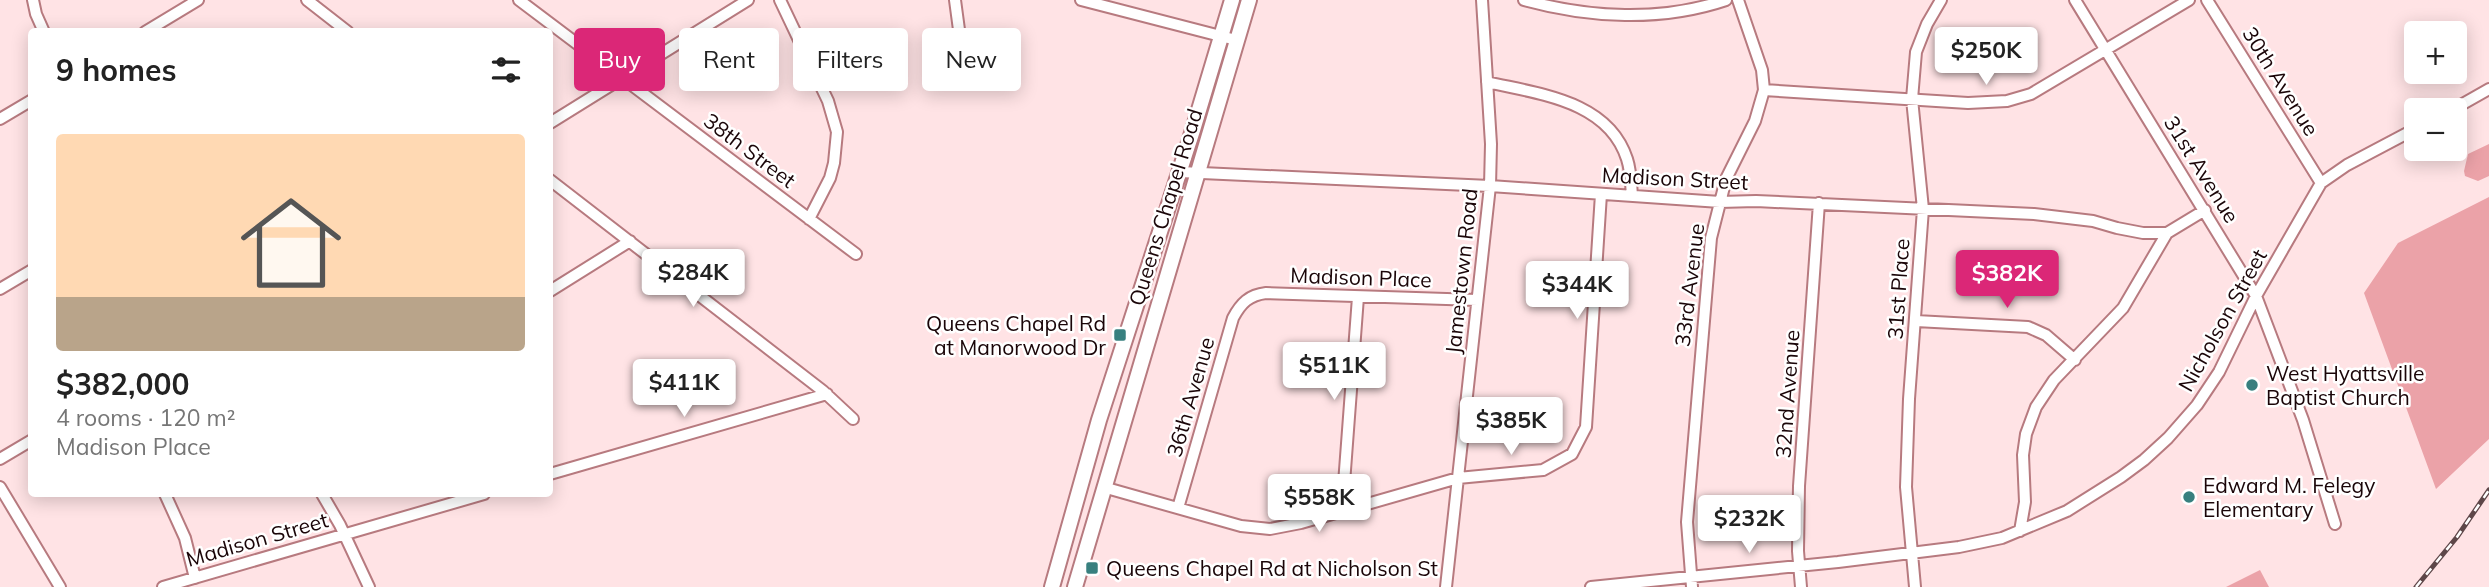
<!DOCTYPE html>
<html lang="en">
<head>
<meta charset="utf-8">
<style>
  :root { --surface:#fff; --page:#f6f6f6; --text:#222; --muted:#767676; --line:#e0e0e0; --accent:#db2777 }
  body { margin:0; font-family:Mulish,sans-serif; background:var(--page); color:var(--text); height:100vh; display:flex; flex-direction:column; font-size:26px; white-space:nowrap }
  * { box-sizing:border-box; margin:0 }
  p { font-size:23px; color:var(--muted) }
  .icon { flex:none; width:38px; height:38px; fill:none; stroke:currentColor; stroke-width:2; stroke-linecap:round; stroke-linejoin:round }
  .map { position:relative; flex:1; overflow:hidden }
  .panel { position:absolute; left:28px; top:28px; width:525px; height:469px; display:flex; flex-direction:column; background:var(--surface); border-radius:7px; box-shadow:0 4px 18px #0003 }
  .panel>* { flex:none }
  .hud { position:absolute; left:574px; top:28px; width:665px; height:63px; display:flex; gap:14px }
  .controls { position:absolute; left:2404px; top:21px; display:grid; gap:14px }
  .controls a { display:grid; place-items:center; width:63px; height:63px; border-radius:7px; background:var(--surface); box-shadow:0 4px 18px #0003; font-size:35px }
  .price { position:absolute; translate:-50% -60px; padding:0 16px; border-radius:7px; background:#fff; color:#222; font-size:23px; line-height:46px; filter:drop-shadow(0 2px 4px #0008) }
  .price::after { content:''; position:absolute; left:50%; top:42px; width:21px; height:16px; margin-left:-10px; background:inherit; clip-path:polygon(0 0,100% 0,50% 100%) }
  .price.active { background:var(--accent); color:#fff }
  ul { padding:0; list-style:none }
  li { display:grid; align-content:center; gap:14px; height:371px; padding:0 28px }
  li+li { border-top:2px solid var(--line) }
  li span { display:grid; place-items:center; height:217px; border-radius:7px; color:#555 }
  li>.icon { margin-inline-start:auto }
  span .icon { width:126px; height:126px; fill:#fffc; stroke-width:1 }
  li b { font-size:30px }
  h2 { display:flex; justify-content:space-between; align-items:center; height:84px; padding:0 28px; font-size:30px }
  .chip { padding:0 24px; border-radius:7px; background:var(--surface); box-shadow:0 4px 18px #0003; font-size:24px; line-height:63px }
  .chip.active { background:var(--accent); color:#fff }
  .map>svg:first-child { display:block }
  .green { fill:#eba2a8 }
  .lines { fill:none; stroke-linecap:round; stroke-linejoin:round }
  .minor-casing { stroke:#b77a7f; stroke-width:14 }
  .major-casing { stroke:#b77a7f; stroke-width:18 }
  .minor { stroke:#fff; stroke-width:10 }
  .major { stroke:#fff; stroke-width:14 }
  .rail-casing { stroke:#5e4749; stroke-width:5 }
  .rail { stroke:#fff; stroke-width:2.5; stroke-dasharray:8; stroke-linecap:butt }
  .poi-dot { fill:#38807f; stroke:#fff; stroke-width:2.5 }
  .labels { text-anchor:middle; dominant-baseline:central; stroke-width:5; stroke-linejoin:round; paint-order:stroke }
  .street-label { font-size:21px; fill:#1a0508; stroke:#fff }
  .poi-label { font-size:21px; fill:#1a0508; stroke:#fff; text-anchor:start }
</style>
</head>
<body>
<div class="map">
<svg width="2489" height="587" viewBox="0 0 2489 587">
  <rect width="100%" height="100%" fill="#ffe3e5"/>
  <path class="green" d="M 2489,144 L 2489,176 L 2478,181 L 2465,176 L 2464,171 L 2468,154 Z
    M 2489,197 L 2489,439 L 2436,489 L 2364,293 L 2398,243 Z
    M 2260,570 L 2269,587 L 2226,587 Z"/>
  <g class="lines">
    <defs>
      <path id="minor" d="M 33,0 L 36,14 L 44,32
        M 307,0 L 348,32
        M 519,0 L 856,254
        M 780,0 L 828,101 L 837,132 L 834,163 L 830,178 L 809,219
        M 955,0 L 966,82
        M 1081,0 L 1236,40
        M 1524,0 C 1589,18 1661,22 1726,0
        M 2075,0 L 2256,296 L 2303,420 L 2335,524
        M 2207,0 L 2321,183
        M 145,32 L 198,0
        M 1487,82 C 1538,94 1608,100 1627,159 C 1631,171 1631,184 1632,196
        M 1764,90 L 1968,103 L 2007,101 L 2031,94 L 2189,0
        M 2452,110 L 2489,89
        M 0,119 L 32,100
        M 550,123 L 748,0
        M 1180,172 L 1490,186 L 1720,202 L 1756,201 L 2034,214 L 2093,221 L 2117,228 L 2143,233 L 2167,233
        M 550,180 L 823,391 L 853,419
        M 0,289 L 32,270
        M 550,291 L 630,241
        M 1916,321 L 2028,327 L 2046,335 L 2075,360
        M 0,459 L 32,440
        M 550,474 L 827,394
        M 0,487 L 60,587
        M 1103,487 L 1241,526 L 1270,529 L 1301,523 L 1458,478 L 1543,470 L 1572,454 L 1586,427 L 1601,194
        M 165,494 L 185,538 L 195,578
        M 322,494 L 340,525 L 369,587
        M 1178,508 L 1233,318 C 1241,303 1249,295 1266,293 L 1477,300
        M 1342,510 L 1358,297
        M 2020,531 L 2025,502 L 2023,455 L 2026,434 L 2036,407 L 2054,380 L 2123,308 L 2167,233 L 2205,210
        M 163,587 L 484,494
        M 1446,587 L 1490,186 L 1491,144 L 1482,0
        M 1591,587 L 1838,562 L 1959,547 L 2002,538 L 2067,511 L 2121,477 L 2144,460 L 2168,438 L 2197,405 L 2219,372 L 2256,296 L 2321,183 L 2347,165 L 2417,128
        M 1692,587 L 1687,522 L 1711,238 L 1726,179 L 1755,121 L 1764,90 L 1762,70 L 1738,0
        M 1801,587 L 1798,551 L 1799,486 L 1819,203
        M 1915,587 L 1906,487 L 1909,399 L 1923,209 L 1912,99 L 1916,52 L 1927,24 L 1941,0"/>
      <path id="major" d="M 1052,587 L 1099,420 L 1193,130 L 1232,0
        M 1075,587 L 1249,0"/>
    </defs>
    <use href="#minor" class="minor-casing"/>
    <use href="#major" class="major-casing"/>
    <use href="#minor" class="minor"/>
    <use href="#major" class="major"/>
    <defs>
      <path id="rail" d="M 2416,587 L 2457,537 L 2489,490"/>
    </defs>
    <use href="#rail" class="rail-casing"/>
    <use href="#rail" class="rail"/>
  </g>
  <g class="poi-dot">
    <rect x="1113" y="328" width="14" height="14" rx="3.5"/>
    <circle cx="2252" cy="385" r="7"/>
    <circle cx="2189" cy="497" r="7"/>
    <rect x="1085" y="561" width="14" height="14" rx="3.5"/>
  </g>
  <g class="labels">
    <g class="street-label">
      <text transform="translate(2281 81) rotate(58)">30th Avenue</text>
      <text transform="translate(750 150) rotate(37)">38th Street</text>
      <text transform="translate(2202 169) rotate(58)">31st Avenue</text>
      <text transform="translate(1675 178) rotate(3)">Madison Street</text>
      <text transform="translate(1165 207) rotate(-73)">Queens Chapel Road</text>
      <text transform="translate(1461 271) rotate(-84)">Jamestown Road</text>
      <text transform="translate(1361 277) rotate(2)">Madison Place</text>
      <text transform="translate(1689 285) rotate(-83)">33rd Avenue</text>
      <text transform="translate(1898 289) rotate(-86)">31st Place</text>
      <text transform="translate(2222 320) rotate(-61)">Nicholson Street</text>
      <text transform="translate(1787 394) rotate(-86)">32nd Avenue</text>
      <text transform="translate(1190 397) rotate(-74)">36th Avenue</text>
      <text transform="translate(257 539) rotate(-16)">Madison Street</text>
    </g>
    <g class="poi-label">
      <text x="1106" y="323" text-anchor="end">Queens Chapel Rd<tspan x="1106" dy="24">at Manorwood Dr</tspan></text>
      <text x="2266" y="373">West Hyattsville<tspan x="2266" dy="24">Baptist Church</tspan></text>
      <text x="2203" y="485">Edward M. Felegy<tspan x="2203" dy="24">Elementary</tspan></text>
      <text x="1106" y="568">Queens Chapel Rd at Nicholson St</text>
    </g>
  </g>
</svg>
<div class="controls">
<a>+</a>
<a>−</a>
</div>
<b class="price" style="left:1986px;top:87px">$250K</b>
<b class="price" style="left:693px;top:309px">$284K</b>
<b class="price active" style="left:2007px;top:310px">$382K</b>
<b class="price" style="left:1577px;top:321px">$344K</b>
<b class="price" style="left:1334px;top:402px">$511K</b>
<b class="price" style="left:684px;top:419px">$411K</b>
<b class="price" style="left:1511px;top:457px">$385K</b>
<b class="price" style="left:1319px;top:534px">$558K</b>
<b class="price" style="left:1749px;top:555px">$232K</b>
<div class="hud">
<a class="chip active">Buy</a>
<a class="chip">Rent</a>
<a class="chip">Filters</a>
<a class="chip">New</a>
</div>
<section class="panel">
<h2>9 homes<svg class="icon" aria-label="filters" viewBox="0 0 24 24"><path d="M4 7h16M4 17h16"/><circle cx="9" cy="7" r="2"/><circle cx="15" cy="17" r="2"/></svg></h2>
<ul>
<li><span style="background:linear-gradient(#ffd9b3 75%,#b9a48a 0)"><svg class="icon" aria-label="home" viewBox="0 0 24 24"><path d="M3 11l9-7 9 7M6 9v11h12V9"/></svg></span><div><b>$382,000</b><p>4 rooms · 120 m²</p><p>Madison Place</p></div></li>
</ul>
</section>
</div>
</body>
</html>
